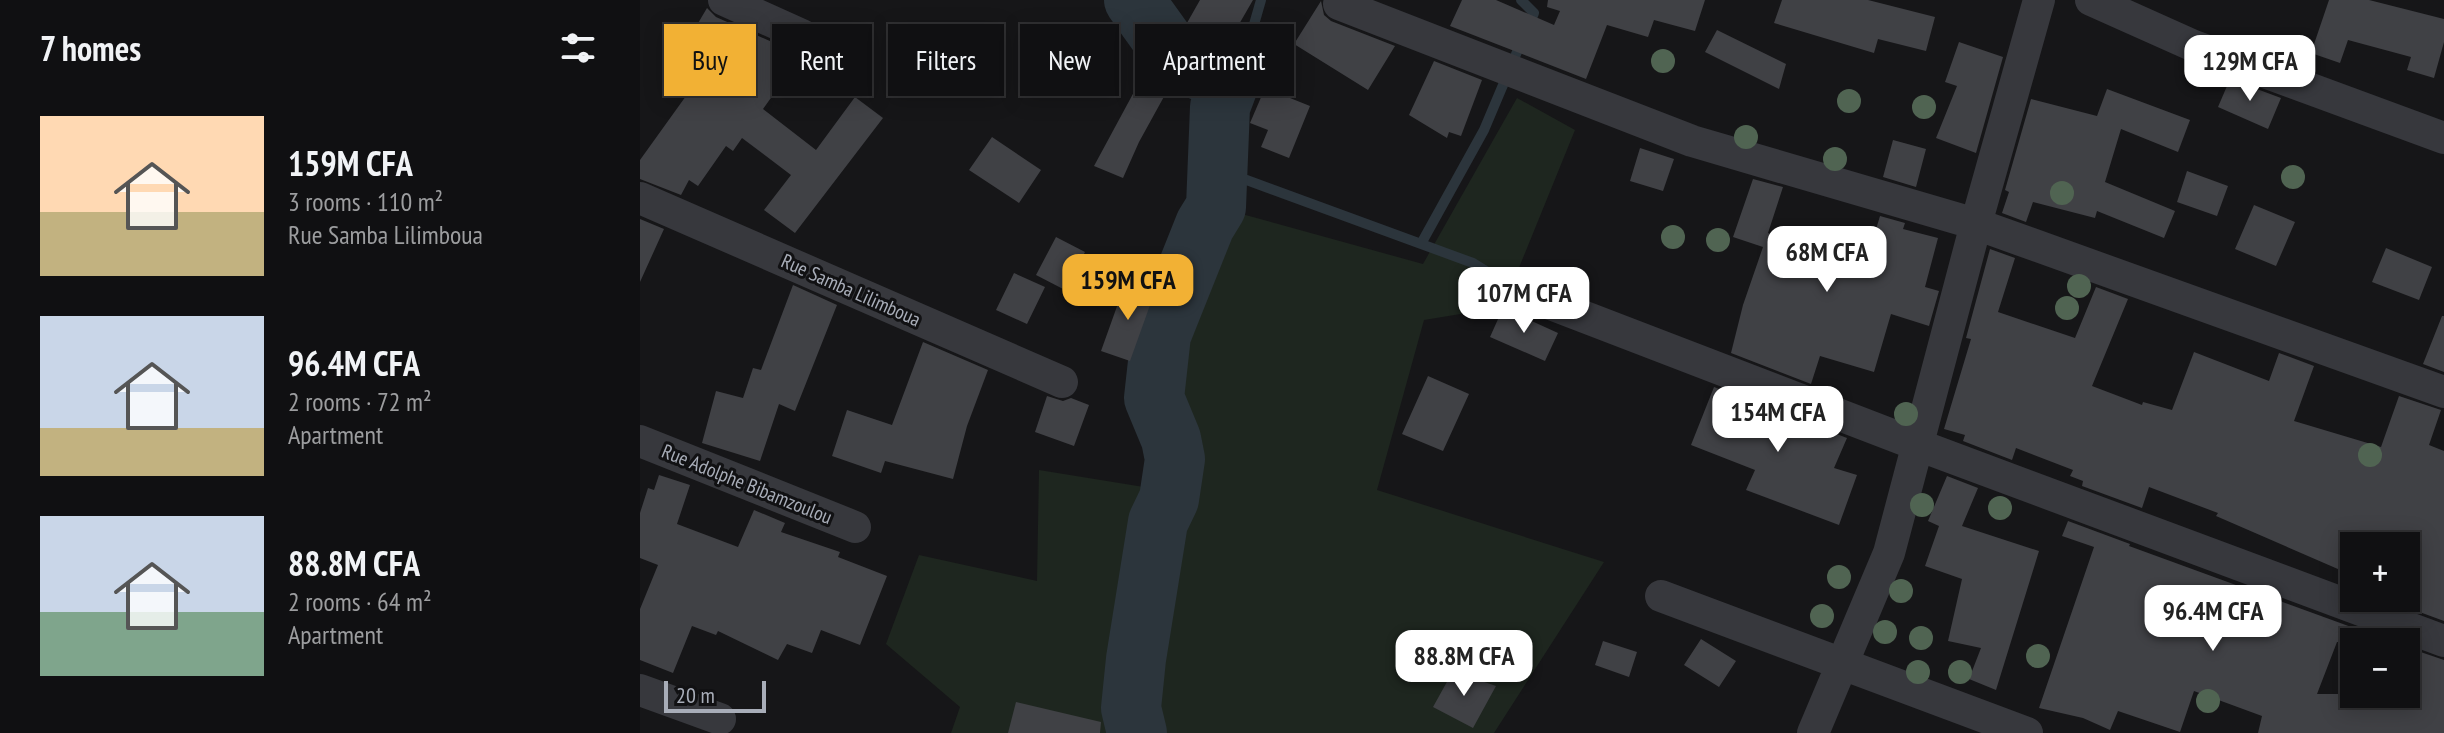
<!DOCTYPE html>
<html lang="en">
<head>
<meta charset="utf-8">
<style>
  :root { --surface:#101012; --page:#1e1e20; --text:#f1f3f6; --muted:#9c9d9f; --line:#303032; --accent:#f2b134 }
  body { margin:0; font-family:"PT Sans Narrow",sans-serif; background:var(--page); color:var(--text); height:100vh; display:flex; flex-direction:column; font-size:30px; white-space:nowrap }
  * { box-sizing:border-box; margin:0 }
  p { font-size:26px; color:var(--muted) }
  .icon { flex:none; width:44px; height:44px; fill:none; stroke:currentColor; stroke-width:2; stroke-linecap:round; stroke-linejoin:round }
  .map { position:relative; flex:1; overflow:hidden }
  .side { display:flex; flex-direction:column; background:var(--surface); width:640px }
  .side>* { flex:none }
  .banner { position:absolute; left:24px; top:24px; width:760px; height:72px; display:flex; gap:16px }
  .tools { position:absolute; left:1700px; top:532px; display:grid; gap:16px }
  .tools a { display:grid; place-items:center; width:80px; height:80px; border-radius:0px; background:var(--surface); box-shadow:0 4px 20px #0003,0 0 0 2px var(--line); font-size:40px }
  .scale { position:absolute; left:24px; bottom:20px; width:102px; box-sizing:border-box; padding-left:8px; border:4px solid #a8adb8; border-top:0; font-size:22px; line-height:28px; white-space:nowrap; color:#a8adb8; -webkit-text-stroke:6px #111113; paint-order:stroke }
  .price { position:absolute; translate:-50% -68px; padding:0 18px; border-radius:16px; background:#fff; color:#222; font-size:26px; line-height:52px; filter:drop-shadow(0 2px 4px #0008) }
  .price::after { content:''; position:absolute; left:50%; top:48px; width:24px; height:18px; margin-left:-12px; background:inherit; clip-path:polygon(0 0,100% 0,50% 100%) }
  .price.active { background:var(--accent); color:#111 }
  ul { padding:0; list-style:none }
  li { display:flex; align-items:center; gap:24px; height:200px; padding:0 40px }
  li span { display:grid; place-items:center; flex:none; width:224px; height:160px; border-radius:0px; color:#555 }
  li>.icon { margin-inline-start:auto }
  span .icon { width:96px; height:96px; fill:#fffc; stroke-width:1 }
  li b { font-size:34px }
  h2 { display:flex; justify-content:space-between; align-items:center; height:96px; padding:0 40px; font-size:34px }
  .chip { padding:0 28px; border-radius:0px; background:var(--surface); box-shadow:0 4px 20px #0003,0 0 0 2px var(--line); font-size:28px; line-height:72px }
  .chip.active { background:var(--accent); color:#111 }
  main { display:flex; flex:1; min-height:0 }
  .map>svg:first-child { display:block }
  .green { fill:#1e261f }
  .lines { fill:none; stroke-linecap:round; stroke-linejoin:round }
  .stream { stroke:#2c353c; stroke-width:10 }
  .river { stroke:#2c353c; stroke-width:60 }
  .building { fill:#404145 }
  .minor { stroke:#37383d; stroke-width:32 }
  .tree { fill:#506452 }
  .labels { text-anchor:middle; dominant-baseline:central; stroke-width:6; stroke-linejoin:round; paint-order:stroke }
  .street-label { font-size:20px; fill:#a8adb8; stroke:#111113 }
</style>
</head>
<body>
<main>
<section class="side">
<h2>7 homes<svg class="icon" aria-label="filters" viewBox="0 0 24 24"><path d="M4 7h16M4 17h16"/><circle cx="9" cy="7" r="2"/><circle cx="15" cy="17" r="2"/></svg></h2>
<ul>
<li><span style="background:linear-gradient(#ffd9b3 60%,#c2b280 0)"><svg class="icon" aria-label="home" viewBox="0 0 24 24"><path d="M3 11l9-7 9 7M6 9v11h12V9"/></svg></span><div><b>159M CFA</b><p>3 rooms · 110 m²</p><p>Rue Samba Lilimboua</p></div></li>
<li><span style="background:linear-gradient(#c9d6e8 70%,#c2b280 0)"><svg class="icon" aria-label="home" viewBox="0 0 24 24"><path d="M3 11l9-7 9 7M6 9v11h12V9"/></svg></span><div><b>96.4M CFA</b><p>2 rooms · 72 m²</p><p>Apartment</p></div></li>
<li><span style="background:linear-gradient(#c9d6e8 60%,#7fa58c 0)"><svg class="icon" aria-label="home" viewBox="0 0 24 24"><path d="M3 11l9-7 9 7M6 9v11h12V9"/></svg></span><div><b>88.8M CFA</b><p>2 rooms · 64 m²</p><p>Apartment</p></div></li>
</ul>
</section>
<div class="map">
<svg width="1804" height="733" viewBox="0 0 1804 733">
  <rect width="100%" height="100%" fill="#161618"/>
  <path class="green" d="M 877,98 L 935,130 L 863,307 L 784,320 L 737,490 L 964,562 L 854,733 L 311,733 L 320,707 L 246,644 L 279,555 L 397,581 L 399,470 L 510,488 L 569,205 L 783,264 Z"/>
  <g class="lines">
    <path class="stream" d="M 881,0 L 894,13 L 889,25
      M 594,94 L 621,0
      M 593,175 L 833,263 L 886,296
      M 782,242 L 844,130 L 882,40"/>
    <path class="river" d="M 494,0 L 537,60 L 589,83 L 580,107 L 576,207 L 565,225 L 521,335 L 514,398 L 531,439 L 535,459 L 529,499 L 518,522 L 496,659 L 491,708 L 497,733"/>
  </g>
  <path class="building" d="M 560,0 L 613,0 L 583,52 L 543,30 Z
    M 822,0 L 856,0 L 914,25 L 920,11 L 907,7 L 908,0 L 1065,0 L 1055,31 L 1014,20 L 1008,37 L 967,25 L 946,79 L 810,26 Z
    M 1142,0 L 1228,0 L 1295,17 L 1286,51 L 1238,39 L 1234,53 L 1134,23 Z
    M 1689,0 L 1729,0 L 1804,19 L 1804,42 L 1794,78 L 1767,70 L 1771,57 L 1708,40 L 1700,63 L 1671,53 Z
    M 681,1 L 684,15 L 691,21 L 755,46 L 728,90 L 654,44 Z
    M 67,8 L 76,17 L 132,42 L 158,60 L 123,109 L 176,150 L 215,97 L 243,118 L 155,233 L 124,210 L 151,175 L 102,138 L 93,151 L 86,146 L 58,186 L 49,180 L 41,195 L 0,179 L 0,160 L 51,89 L 22,68 L 50,28 L 54,30 Z
    M 1077,30 L 1146,64 L 1139,89 L 1065,52 Z
    M 1319,42 L 1363,57 L 1336,153 L 1296,138 L 1317,86 L 1305,82 Z
    M 794,61 L 842,80 L 821,136 L 809,132 L 807,138 L 769,115 Z
    M 501,79 L 526,93 L 499,142 L 483,178 L 454,166 Z
    M 1590,79 L 1641,98 L 1628,129 L 1578,107 Z
    M 625,88 L 670,106 L 649,158 L 621,147 L 628,130 L 610,123 Z
    M 1467,89 L 1550,120 L 1538,152 L 1481,129 L 1465,182 L 1535,211 L 1524,238 L 1457,211 L 1455,218 L 1393,202 L 1386,222 L 1362,213 L 1369,192 L 1365,190 L 1391,99 L 1457,116 Z
    M 352,137 L 401,170 L 379,203 L 329,170 Z
    M 1253,140 L 1286,149 L 1276,187 L 1243,177 Z
    M 1000,148 L 1034,159 L 1023,191 L 990,181 Z
    M 1547,171 L 1588,186 L 1577,216 L 1537,202 Z
    M 1113,179 L 1143,187 L 1128,233 L 1225,266 L 1240,216 L 1265,223 L 1263,229 L 1298,238 L 1285,287 L 1299,291 L 1289,326 L 1251,314 L 1234,372 L 1180,356 L 1171,384 L 1091,353 L 1103,305 L 1123,247 L 1093,237 Z
    M 1614,205 L 1655,222 L 1636,266 L 1595,249 Z
    M 0,219 L 24,229 L 0,282 Z
    M 416,237 L 445,252 L 425,290 L 396,275 Z
    M 1746,248 L 1792,267 L 1779,300 L 1732,282 Z
    M 1350,249 L 1375,258 L 1358,312 L 1435,338 L 1456,287 L 1488,299 L 1452,386 L 1502,405 L 1503,402 L 1532,410 L 1554,352 L 1629,381 L 1639,353 L 1674,366 L 1654,421 L 1741,447 L 1759,396 L 1801,410 L 1789,445 L 1804,451 L 1804,621 L 1766,607 L 1766,546 L 1714,546 L 1714,576 L 1576,516 L 1578,513 L 1509,487 L 1502,508 L 1442,486 L 1443,481 L 1430,476 L 1433,470 L 1376,448 L 1372,460 L 1323,441 L 1325,435 L 1304,429 L 1331,339 L 1326,338 Z
    M 374,273 L 405,287 L 387,324 L 356,310 Z
    M 485,284 L 514,294 L 490,361 L 461,351 Z
    M 153,285 L 197,305 L 155,411 L 139,404 L 120,461 L 62,443 L 76,391 L 103,398 L 113,368 L 121,370 Z
    M 863,308 L 918,333 L 905,361 L 850,337 Z
    M 1802,316 L 1804,316 L 1804,372 L 1783,364 Z
    M 283,342 L 348,370 L 327,426 L 313,479 L 245,461 L 241,473 L 192,456 L 207,410 L 252,425 Z
    M 788,376 L 829,394 L 803,451 L 762,434 Z
    M 1074,387 L 1207,438 L 1194,468 L 1217,475 L 1199,525 L 1106,490 L 1115,470 L 1051,445 Z
    M 407,396 L 423,401 L 431,398 L 449,405 L 434,446 L 395,432 Z
    M 19,475 L 50,485 L 37,524 L 98,547 L 114,510 L 145,523 L 141,532 L 200,552 L 198,557 L 247,576 L 220,645 L 181,630 L 172,653 L 147,644 L 138,660 L 78,631 L 76,635 L 52,626 L 33,673 L 0,660 L 0,609 L 18,565 L 0,558 L 0,513 L 8,488 L 14,490 Z
    M 1307,476 L 1338,488 L 1322,526 L 1399,551 L 1356,690 L 1329,679 L 1341,648 L 1308,641 L 1322,579 L 1285,566 L 1299,526 L 1288,521 Z
    M 1428,521 L 1490,544 L 1489,546 L 1714,628 L 1714,642 L 1697,642 L 1677,694 L 1724,694 L 1752,708 L 1756,694 L 1766,694 L 1766,647 L 1804,660 L 1804,733 L 1618,733 L 1622,716 L 1554,691 L 1540,732 L 1478,711 L 1470,730 L 1443,718 L 1399,708 L 1454,547 L 1422,536 Z
    M 1061,639 L 1096,661 L 1079,687 L 1044,665 Z
    M 963,641 L 997,652 L 989,677 L 955,665 Z
    M 813,671 L 856,686 L 833,728 L 793,707 Z
    M 376,702 L 461,722 L 460,733 L 368,733 Z"/>
  <g class="lines">
    <path class="minor" d="M 84,0 L 162,35
      M 1451,0 L 1554,46 L 1804,138
      M 699,4 L 1052,141 L 1336,224 L 1804,392
      M 0,198 L 422,382
      M 890,296 L 1278,445 L 1804,641
      M 0,441 L 215,527
      M 1021,596 L 1387,733
      M 0,690 L 80,719
      M 1173,733 L 1249,553 L 1336,224 L 1399,0"/>
  </g>
  <g class="tree">
    <circle cx="1023" cy="61" r="12"/>
    <circle cx="1209" cy="101" r="12"/>
    <circle cx="1284" cy="107" r="12"/>
    <circle cx="1106" cy="137" r="12"/>
    <circle cx="1195" cy="159" r="12"/>
    <circle cx="1653" cy="177" r="12"/>
    <circle cx="1422" cy="193" r="12"/>
    <circle cx="1033" cy="237" r="12"/>
    <circle cx="1078" cy="240" r="12"/>
    <circle cx="1439" cy="286" r="12"/>
    <circle cx="1427" cy="308" r="12"/>
    <circle cx="1266" cy="414" r="12"/>
    <circle cx="1730" cy="455" r="12"/>
    <circle cx="1282" cy="505" r="12"/>
    <circle cx="1360" cy="508" r="12"/>
    <circle cx="1199" cy="577" r="12"/>
    <circle cx="1261" cy="591" r="12"/>
    <circle cx="1182" cy="616" r="12"/>
    <circle cx="1245" cy="632" r="12"/>
    <circle cx="1281" cy="638" r="12"/>
    <circle cx="1398" cy="656" r="12"/>
    <circle cx="1278" cy="672" r="12"/>
    <circle cx="1320" cy="672" r="12"/>
    <circle cx="1568" cy="701" r="12"/>
  </g>
  <g class="labels">
    <g class="street-label">
      <text transform="translate(211 290) rotate(24)">Rue Samba Lilimboua</text>
      <text transform="translate(107 484) rotate(22)">Rue Adolphe Bibamzoulou</text>
    </g>
  </g>
</svg>
<div class="tools">
<a>+</a>
<a>−</a>
</div>
<div class="scale">20 m</div>
<b class="price" style="left:1610px;top:103px">129M CFA</b>
<b class="price" style="left:1187px;top:294px">68M CFA</b>
<b class="price active" style="left:488px;top:322px">159M CFA</b>
<b class="price" style="left:884px;top:335px">107M CFA</b>
<b class="price" style="left:1138px;top:454px">154M CFA</b>
<b class="price" style="left:1573px;top:653px">96.4M CFA</b>
<b class="price" style="left:824px;top:698px">88.8M CFA</b>
<div class="banner">
<a class="chip active">Buy</a>
<a class="chip">Rent</a>
<a class="chip">Filters</a>
<a class="chip">New</a>
<a class="chip">Apartment</a>
</div>
</div>
</main>
</body>
</html>
